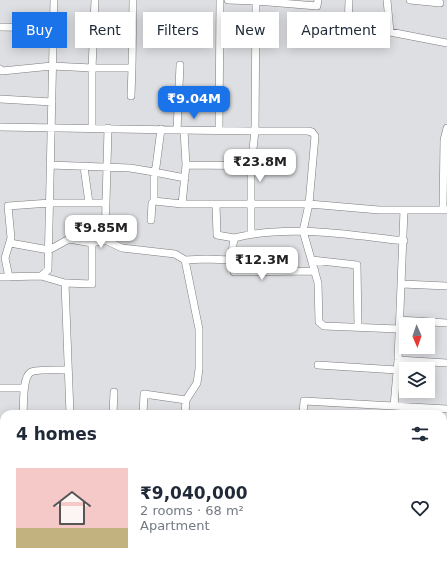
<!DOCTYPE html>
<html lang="en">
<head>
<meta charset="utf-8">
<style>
  :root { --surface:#fff; --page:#f6f6f7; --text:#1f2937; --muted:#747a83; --line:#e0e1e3; --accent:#1a73e8 }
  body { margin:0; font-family:"DejaVu Sans",sans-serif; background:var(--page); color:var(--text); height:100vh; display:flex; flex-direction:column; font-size:15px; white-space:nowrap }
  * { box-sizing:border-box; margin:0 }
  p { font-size:13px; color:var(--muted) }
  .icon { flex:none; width:22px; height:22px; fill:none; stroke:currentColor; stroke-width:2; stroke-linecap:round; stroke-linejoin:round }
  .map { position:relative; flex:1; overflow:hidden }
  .details { position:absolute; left:0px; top:410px; width:447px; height:156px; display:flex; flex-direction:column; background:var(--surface); border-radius:12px 12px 0 0; box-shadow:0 2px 10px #0003 }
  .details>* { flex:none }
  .banner { position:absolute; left:12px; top:12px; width:423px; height:36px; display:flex; gap:8px }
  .needle { width:26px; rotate:178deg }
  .buttons { position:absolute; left:399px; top:318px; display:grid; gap:8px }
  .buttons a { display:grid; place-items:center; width:36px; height:36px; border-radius:0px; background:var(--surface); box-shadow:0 2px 10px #0003; font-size:20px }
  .price { position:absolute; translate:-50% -34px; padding:0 9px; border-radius:8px; background:#fff; color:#222; font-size:13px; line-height:26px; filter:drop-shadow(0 1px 2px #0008) }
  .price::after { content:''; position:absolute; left:50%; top:24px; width:12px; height:9px; margin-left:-6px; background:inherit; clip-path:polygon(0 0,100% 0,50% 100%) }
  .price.current { background:var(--accent); color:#fff }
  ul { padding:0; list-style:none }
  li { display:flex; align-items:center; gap:12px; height:100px; padding:0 16px }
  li+li { border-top:1px solid var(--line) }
  li span { display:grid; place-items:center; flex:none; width:112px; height:80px; border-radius:0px; color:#555 }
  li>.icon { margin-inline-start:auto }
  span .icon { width:48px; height:48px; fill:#fffc; stroke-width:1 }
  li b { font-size:17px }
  h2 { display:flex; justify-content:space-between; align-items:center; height:48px; padding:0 16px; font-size:17px }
  .pill { padding:0 14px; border-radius:0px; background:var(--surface); box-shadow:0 2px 10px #0003; font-size:14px; line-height:36px }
  .pill.current { background:var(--accent); color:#fff }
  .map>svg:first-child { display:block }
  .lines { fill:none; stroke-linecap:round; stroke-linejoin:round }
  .minor-casing { stroke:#7b7c7e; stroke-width:8 }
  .primary-casing { stroke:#bababb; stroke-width:12 }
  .minor { stroke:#fff; stroke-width:7 }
  .primary { stroke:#96cedd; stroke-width:11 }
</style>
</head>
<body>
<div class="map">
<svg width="447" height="566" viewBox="0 0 447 566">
  <rect width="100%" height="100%" fill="#dedfe2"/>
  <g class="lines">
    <defs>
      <path id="minor" d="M 228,0 L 256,1 L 255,131 L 308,131 L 312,132 L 315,136 L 309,204 L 379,210 L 447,210
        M 349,0 L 348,30 L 352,31 L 390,32 L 447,43
        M 387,0 L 390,32
        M 410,0 L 440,3
        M 256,1 L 317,6 L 318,0
        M 0,27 L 53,28
        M 180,65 L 177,130 L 255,131 L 251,167 L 251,234
        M 132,68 L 133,0
        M 0,69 L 2,71 L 52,66 L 92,68 L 95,0
        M 0,99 L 52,102
        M 0,127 L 177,130
        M 92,128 L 92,68 L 132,68 L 131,96
        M 108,128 L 105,240 L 122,248 L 175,254 L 185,260 L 206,259 L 231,260
        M 184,130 L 186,165 L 282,166
        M 219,130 L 220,0
        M 50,165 L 130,168 L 154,172 L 185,178
        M 84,167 L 89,203
        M 154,201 L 182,204 L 309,204 L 303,231 L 318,283 L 319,322 L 324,326 L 399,329
        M 182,204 L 186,165
        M 216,204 L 217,235 L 234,238
        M 443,210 L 444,140 L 447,128
        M 151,220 L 152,203 L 154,201 L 154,172 L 156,167 L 161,129
        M 10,243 L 49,250 L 69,239 L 92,243 L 105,240
        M 312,260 L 357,265 L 358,327
        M 315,271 L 234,272 L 231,260 L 234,238 C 290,224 348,235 404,241
        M 41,276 L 65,283 L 70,414
        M 0,277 L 41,276 L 48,270 L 54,0
        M 9,277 L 5,258 L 11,238 L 8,206 L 50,203 L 106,203
        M 65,283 L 92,284 L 92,243
        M 402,284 L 447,286
        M 400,320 L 447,323
        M 398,360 L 447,363
        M 318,365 L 397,370
        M 0,388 L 24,388
        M 394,406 L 398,360 L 404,210
        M 23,414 C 24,404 22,377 31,372 C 36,369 61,370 68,370
        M 113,414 L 114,392
        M 143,414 L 144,394 L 186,400
        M 185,414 L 186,400 L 197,383 L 199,369 L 199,329 L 185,260
        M 303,414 L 304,401 L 447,409
        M 254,562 L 254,566
        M 346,562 L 346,566
        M 41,566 L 128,562
        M 164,566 L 164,562
        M 386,566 L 386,562"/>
      <path id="primary" d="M 443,498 L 447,498
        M 0,504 L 4,505"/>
    </defs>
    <use href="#minor" class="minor-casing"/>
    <use href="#primary" class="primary-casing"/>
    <use href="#minor" class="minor"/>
    <use href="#primary" class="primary"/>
  </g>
</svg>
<div class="buttons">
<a><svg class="needle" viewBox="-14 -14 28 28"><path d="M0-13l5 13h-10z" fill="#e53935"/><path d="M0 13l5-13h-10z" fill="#747a83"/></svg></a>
<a><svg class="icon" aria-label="layers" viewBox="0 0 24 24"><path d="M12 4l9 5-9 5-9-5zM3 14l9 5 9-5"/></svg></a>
</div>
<b class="price current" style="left:194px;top:120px">₹9.04M</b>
<b class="price" style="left:260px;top:183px">₹23.8M</b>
<b class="price" style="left:101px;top:249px">₹9.85M</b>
<b class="price" style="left:262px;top:281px">₹12.3M</b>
<div class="banner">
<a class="pill current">Buy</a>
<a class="pill">Rent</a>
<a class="pill">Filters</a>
<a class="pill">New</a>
<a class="pill">Apartment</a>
</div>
<section class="details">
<h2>4 homes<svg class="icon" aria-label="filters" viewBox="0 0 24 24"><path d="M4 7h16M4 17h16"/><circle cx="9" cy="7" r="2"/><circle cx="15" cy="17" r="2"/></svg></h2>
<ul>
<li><span style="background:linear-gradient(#f6c9c9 75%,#c2b280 0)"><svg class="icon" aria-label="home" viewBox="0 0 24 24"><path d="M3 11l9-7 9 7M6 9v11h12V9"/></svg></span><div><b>₹9,040,000</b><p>2 rooms · 68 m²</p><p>Apartment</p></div><svg class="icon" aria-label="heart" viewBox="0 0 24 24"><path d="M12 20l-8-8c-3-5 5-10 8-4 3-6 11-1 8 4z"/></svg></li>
</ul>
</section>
</div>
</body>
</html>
